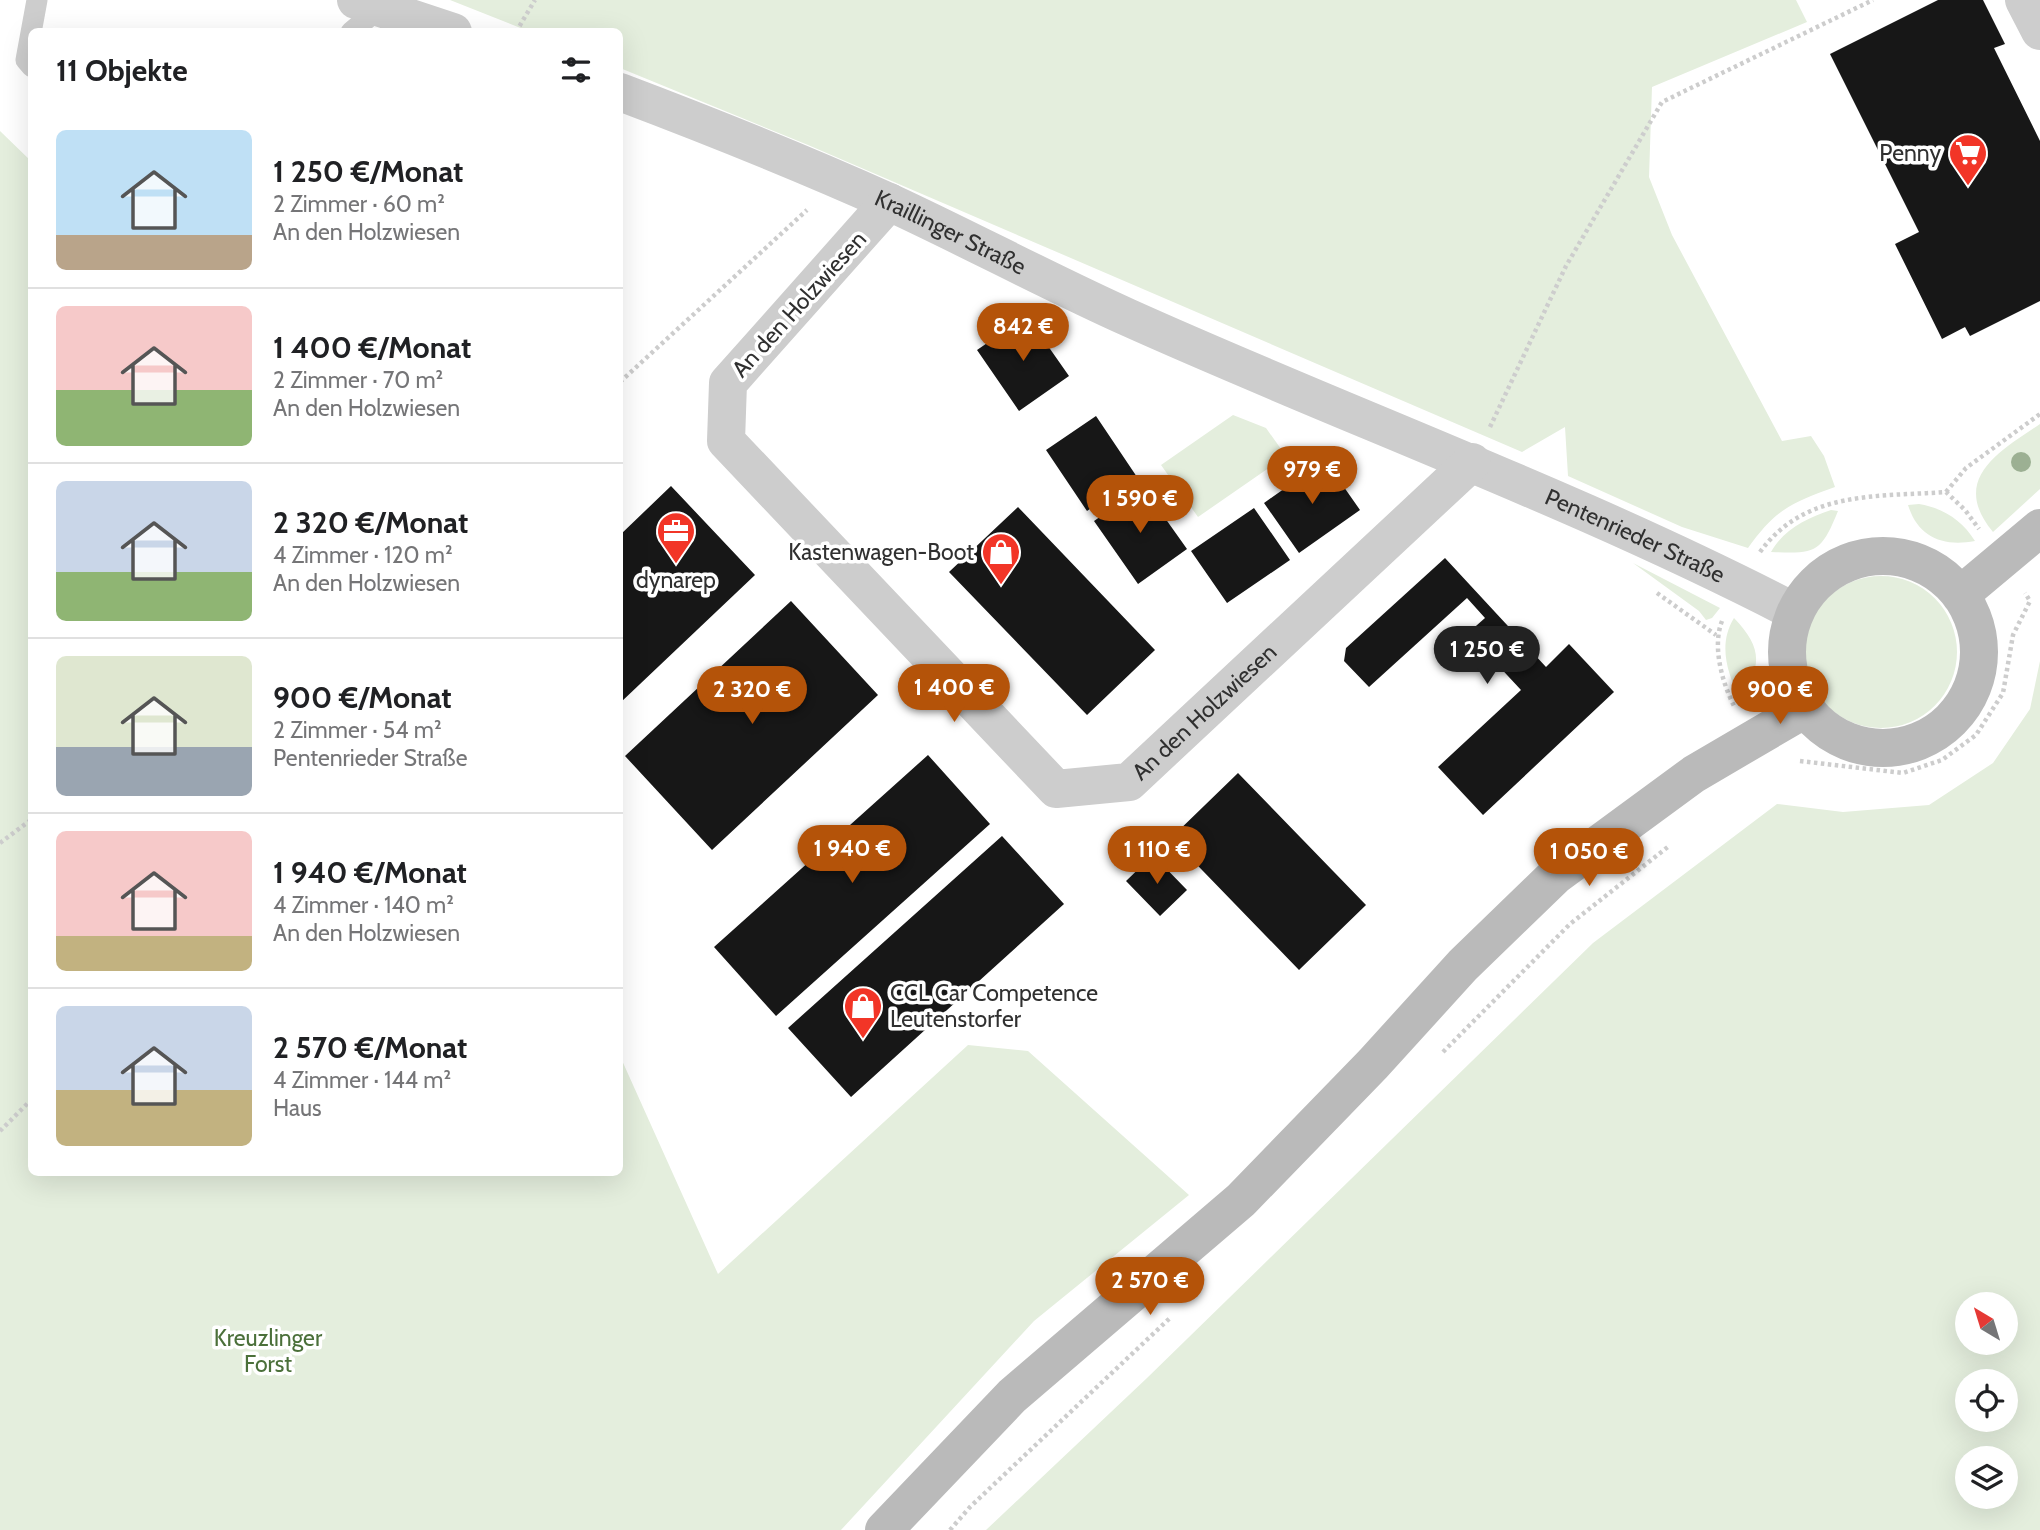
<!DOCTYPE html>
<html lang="de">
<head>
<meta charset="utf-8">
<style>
  :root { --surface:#fff; --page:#f6f6f6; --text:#202124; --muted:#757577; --line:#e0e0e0; --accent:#b45309 }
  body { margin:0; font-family:Cabin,sans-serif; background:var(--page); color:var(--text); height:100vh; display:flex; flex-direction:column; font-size:26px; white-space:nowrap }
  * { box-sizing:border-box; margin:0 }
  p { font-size:23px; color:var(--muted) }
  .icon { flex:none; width:38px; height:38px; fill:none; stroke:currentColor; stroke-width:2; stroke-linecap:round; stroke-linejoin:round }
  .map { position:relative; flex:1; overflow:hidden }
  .panel { position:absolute; left:28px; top:28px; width:595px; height:1148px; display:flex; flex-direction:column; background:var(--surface); border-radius:10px; box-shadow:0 7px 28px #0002 }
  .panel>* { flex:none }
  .needle { width:46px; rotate:322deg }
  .buttons { position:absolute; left:1955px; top:1292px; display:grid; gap:14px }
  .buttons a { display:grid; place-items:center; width:63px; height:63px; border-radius:50%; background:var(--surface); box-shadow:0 7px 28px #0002; font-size:35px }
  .price { position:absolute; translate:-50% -60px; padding:0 16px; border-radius:24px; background:var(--accent); color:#fff; font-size:23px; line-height:46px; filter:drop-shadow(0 2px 4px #0008) }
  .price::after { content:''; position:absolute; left:50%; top:42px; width:21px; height:16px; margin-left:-10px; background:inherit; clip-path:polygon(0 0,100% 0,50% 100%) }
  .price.active { background:#222; color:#fff }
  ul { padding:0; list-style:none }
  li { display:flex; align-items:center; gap:21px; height:175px; padding:0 28px }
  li+li { border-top:2px solid var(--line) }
  li span { display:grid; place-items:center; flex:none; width:196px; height:140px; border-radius:10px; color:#555 }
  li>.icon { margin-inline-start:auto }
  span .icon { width:84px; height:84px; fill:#fffc; stroke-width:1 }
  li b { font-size:30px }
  h2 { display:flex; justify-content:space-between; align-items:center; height:84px; padding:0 28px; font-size:30px }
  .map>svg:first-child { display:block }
  .green { fill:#e4eedd; fill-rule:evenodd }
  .building { fill:#171717 }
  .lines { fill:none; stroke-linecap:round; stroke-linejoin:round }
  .path { stroke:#cdcdcd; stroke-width:4.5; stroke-dasharray:3.5 3.5; stroke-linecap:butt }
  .lane { stroke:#cdcdcd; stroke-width:21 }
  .street { stroke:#cdcdcd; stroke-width:38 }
  .secondary { stroke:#bababa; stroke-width:38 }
  .tree { fill:#9cb093 }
  .labels { text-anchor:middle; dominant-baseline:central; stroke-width:7; stroke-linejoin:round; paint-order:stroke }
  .poi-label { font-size:23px; fill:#303030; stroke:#fff; text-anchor:end }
  .street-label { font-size:23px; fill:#303030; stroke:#fff }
  .park-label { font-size:23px; fill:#4b703a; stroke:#fff }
</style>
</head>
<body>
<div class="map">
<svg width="2040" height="1530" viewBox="0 0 2040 1530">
  <rect width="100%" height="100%" fill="#fff"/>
  <path class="green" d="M 450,0 L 1796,0 L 1807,22 L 1652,87 L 1649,177 L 1672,235 L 1782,441 L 1811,436 L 1824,456 L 1835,487 C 1791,503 1776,509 1748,548 L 1682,527 L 1568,476 L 1565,427 L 1522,452 L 808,145 L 620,68 L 620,32 L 528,31 Z
    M 0,131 L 32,162 L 32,1172 L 620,1172 L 620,1056 L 718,1274 L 968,1045 L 1028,1051 L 1189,1195 L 1034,1321 L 841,1530 L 0,1530 Z
    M 1233,415 L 1266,428 L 1286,456 L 1198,517 L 1161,465 Z
    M 2040,424 L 2040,489 L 1993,532 C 1949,479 2000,451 2040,424 Z
    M 1919,504 C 1943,508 1962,520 1975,541 C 1942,547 1918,537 1908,505 Z
    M 1831,510 L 1838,511 C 1821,553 1816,554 1771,552 C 1785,528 1806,519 1831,510 Z
    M 1633,563 L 1720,608 L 1712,618 L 1706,620 L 1699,611 Z
    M1805 652a76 76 0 1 1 152 0a76 76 0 1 1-152 0Z
    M 1734,618 C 1761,646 1764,666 1739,697 C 1727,672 1718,644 1734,618 Z
    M 2040,661 L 2040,1530 L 986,1530 L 1147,1378 L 1593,943 L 1777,804 L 1843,812 L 1929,805 L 1993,763 L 2030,709 ZM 1967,1304 L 2006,1304 L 2006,1342 L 1967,1342 ZM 1967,1381 L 2006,1381 L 2006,1419 L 1967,1419 ZM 1967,1458 L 2006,1458 L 2006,1496 L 1967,1496 Z"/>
  <path class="building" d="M 1938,0 L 1983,0 L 2005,44 L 1994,48 L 2040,141 L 2040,301 L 1970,336 L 1965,327 L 1942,339 L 1895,244 L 1919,232 L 1830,54 Z
    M 1027,316 L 1069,376 L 1019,411 L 977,350 Z
    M 1096,416 L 1137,477 L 1087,511 L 1046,450 Z
    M 1325,460 L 1360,510 L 1299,553 L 1264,503 Z
    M 671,486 L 755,575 L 620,703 L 620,535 Z
    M 1143,487 L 1187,549 L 1138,584 L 1094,521 Z
    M 1018,507 L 1155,650 L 1087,715 L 949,572 Z
    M 1254,508 L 1290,560 L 1227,603 L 1191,551 Z
    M 1445,558 L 1546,667 L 1569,644 L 1614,692 L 1483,815 L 1438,767 L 1521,690 L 1468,633 L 1485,618 L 1467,598 L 1369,687 L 1344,661 L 1346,648 Z
    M 791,601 L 878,695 L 712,850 L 625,756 Z
    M 928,755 L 990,824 L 776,1016 L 714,947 Z
    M 1238,773 L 1366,905 L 1299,970 L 1171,838 Z
    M 1002,836 L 1064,904 L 851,1097 L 788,1028 Z
    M 1153,855 L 1187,890 L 1160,916 L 1126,881 Z"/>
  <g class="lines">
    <path class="path" d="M 516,32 L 535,0
      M 620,382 L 807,210
      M 1490,427 L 1566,266 L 1662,102 L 1873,0
      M 1946,492 L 1966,468 L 2040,414
      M 1760,552 C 1805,490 1877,497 1946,492 L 1965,510 L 1979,529
      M 1657,593 L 1716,635
      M 1722,621 C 1712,646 1722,682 1734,706
      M 1800,761 L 1903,773 L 1942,760 L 1976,735 L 2003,693 L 2013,635 L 2030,601 L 2025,593
      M 0,843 L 32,819
      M 1443,1052 L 1570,924 L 1669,846
      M 0,1131 L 32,1099
      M 950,1530 L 970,1507 L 1171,1317"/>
    <path class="lane" d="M 351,32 L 382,6
      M 32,67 L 26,60 L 37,0"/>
    <g class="street">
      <path d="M 356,0 L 453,32"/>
      <path d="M 2024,0 L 2040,31"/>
      <path id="s1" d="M 620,92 C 710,126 800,162 889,202 C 969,239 1047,281 1127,317 C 1349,417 1579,500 1795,612"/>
      <path id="s2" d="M 889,202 L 728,383 L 726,441 L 1056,789 L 1129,782 L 1472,462"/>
    </g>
    <path class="secondary" d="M1787 652a96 96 0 1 1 192 0a96 96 0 1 1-192 0Z
      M 1960,595 L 2040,528
      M 884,1530 L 1012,1396 L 1241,1200 L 1373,1064 L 1463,965 L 1555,876 L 1694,774 L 1805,709"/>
  </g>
  <circle class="tree" cx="2021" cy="462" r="10"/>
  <defs>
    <symbol id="supermarket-pin" viewBox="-11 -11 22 30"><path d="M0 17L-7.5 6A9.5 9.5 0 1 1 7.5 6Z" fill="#f23527" stroke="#fff"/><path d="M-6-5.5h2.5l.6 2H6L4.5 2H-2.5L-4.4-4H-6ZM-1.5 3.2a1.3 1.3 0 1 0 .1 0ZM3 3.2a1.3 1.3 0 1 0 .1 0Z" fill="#fff"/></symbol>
    <symbol id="office-pin" viewBox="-11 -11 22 30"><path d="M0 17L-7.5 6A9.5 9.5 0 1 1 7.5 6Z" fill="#f23527" stroke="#fff"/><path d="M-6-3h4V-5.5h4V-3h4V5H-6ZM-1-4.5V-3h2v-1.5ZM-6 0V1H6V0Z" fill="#fff"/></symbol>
    <symbol id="shop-pin" viewBox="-11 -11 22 30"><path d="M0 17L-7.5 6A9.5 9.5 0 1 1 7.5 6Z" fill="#f23527" stroke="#fff"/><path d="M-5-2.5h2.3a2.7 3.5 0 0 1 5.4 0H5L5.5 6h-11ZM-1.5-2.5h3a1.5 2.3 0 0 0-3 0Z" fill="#fff"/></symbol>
  </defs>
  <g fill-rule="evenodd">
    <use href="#supermarket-pin" x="1946" y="131" width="44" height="60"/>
    <use href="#office-pin" x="654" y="509" width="44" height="60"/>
    <use href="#shop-pin" x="979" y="530" width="44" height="60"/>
    <use href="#shop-pin" x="841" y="984" width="44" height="60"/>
  </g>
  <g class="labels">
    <g class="poi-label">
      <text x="1941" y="153">Penny</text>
      <text x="974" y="552">Kastenwagen-Boot</text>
      <text x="676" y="580" text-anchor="middle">dynarep</text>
      <text x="890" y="993" text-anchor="start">CCL Car Competence<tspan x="890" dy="26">Leutenstorfer</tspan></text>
    </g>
    <g class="street-label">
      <text stroke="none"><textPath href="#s1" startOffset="359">Kraillinger Straße</textPath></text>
      <text transform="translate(799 304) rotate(-48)">An den Holzwiesen</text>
      <text stroke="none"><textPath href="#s1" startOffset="1108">Pentenrieder Straße</textPath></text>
      <text stroke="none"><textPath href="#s2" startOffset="956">An den Holzwiesen</textPath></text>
    </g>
    <g class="park-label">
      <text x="268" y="1338">Kreuzlinger<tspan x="268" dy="26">Forst</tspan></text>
    </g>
  </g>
</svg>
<div class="buttons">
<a><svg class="needle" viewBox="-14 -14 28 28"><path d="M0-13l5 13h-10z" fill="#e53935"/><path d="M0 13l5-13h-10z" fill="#757577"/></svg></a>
<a><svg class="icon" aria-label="locate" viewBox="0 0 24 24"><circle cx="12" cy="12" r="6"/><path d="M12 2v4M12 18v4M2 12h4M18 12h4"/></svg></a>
<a><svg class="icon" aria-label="layers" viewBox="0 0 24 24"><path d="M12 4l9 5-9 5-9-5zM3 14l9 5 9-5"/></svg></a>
</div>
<b class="price" style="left:1023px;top:363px">842 €</b>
<b class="price" style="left:1312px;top:506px">979 €</b>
<b class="price" style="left:1140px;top:535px">1 590 €</b>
<b class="price active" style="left:1487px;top:686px">1 250 €</b>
<b class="price" style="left:954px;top:724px">1 400 €</b>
<b class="price" style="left:752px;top:726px">2 320 €</b>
<b class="price" style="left:1780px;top:726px">900 €</b>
<b class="price" style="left:852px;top:885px">1 940 €</b>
<b class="price" style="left:1157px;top:886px">1 110 €</b>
<b class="price" style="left:1589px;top:888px">1 050 €</b>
<b class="price" style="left:1150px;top:1317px">2 570 €</b>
<section class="panel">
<h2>11 Objekte<svg class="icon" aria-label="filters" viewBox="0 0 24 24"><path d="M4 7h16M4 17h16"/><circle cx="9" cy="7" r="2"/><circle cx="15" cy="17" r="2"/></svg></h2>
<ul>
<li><span style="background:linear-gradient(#bfe0f5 75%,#b9a48a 0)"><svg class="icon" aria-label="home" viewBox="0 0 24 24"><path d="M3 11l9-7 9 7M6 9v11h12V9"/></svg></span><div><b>1 250 €/Monat</b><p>2 Zimmer · 60 m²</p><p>An den Holzwiesen</p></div></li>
<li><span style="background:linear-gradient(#f6c9c9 60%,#8fb573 0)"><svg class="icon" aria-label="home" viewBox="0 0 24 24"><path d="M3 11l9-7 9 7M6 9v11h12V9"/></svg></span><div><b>1 400 €/Monat</b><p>2 Zimmer · 70 m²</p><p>An den Holzwiesen</p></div></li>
<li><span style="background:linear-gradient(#c9d6e8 65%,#8fb573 0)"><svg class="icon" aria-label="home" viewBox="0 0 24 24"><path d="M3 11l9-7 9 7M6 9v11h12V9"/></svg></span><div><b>2 320 €/Monat</b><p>4 Zimmer · 120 m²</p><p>An den Holzwiesen</p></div></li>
<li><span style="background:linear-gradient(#dfe7d0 65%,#9aa5b1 0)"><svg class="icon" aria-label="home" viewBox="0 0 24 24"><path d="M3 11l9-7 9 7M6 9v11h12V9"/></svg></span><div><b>900 €/Monat</b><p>2 Zimmer · 54 m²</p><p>Pentenrieder Straße</p></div></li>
<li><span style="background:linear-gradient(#f6c9c9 75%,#c2b280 0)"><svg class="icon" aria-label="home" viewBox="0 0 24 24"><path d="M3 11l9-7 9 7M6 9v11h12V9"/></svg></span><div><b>1 940 €/Monat</b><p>4 Zimmer · 140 m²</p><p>An den Holzwiesen</p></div></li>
<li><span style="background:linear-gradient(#c9d6e8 60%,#c2b280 0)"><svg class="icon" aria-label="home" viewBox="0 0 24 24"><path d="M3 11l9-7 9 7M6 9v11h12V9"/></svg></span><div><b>2 570 €/Monat</b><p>4 Zimmer · 144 m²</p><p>Haus</p></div></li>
</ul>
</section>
</div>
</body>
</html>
